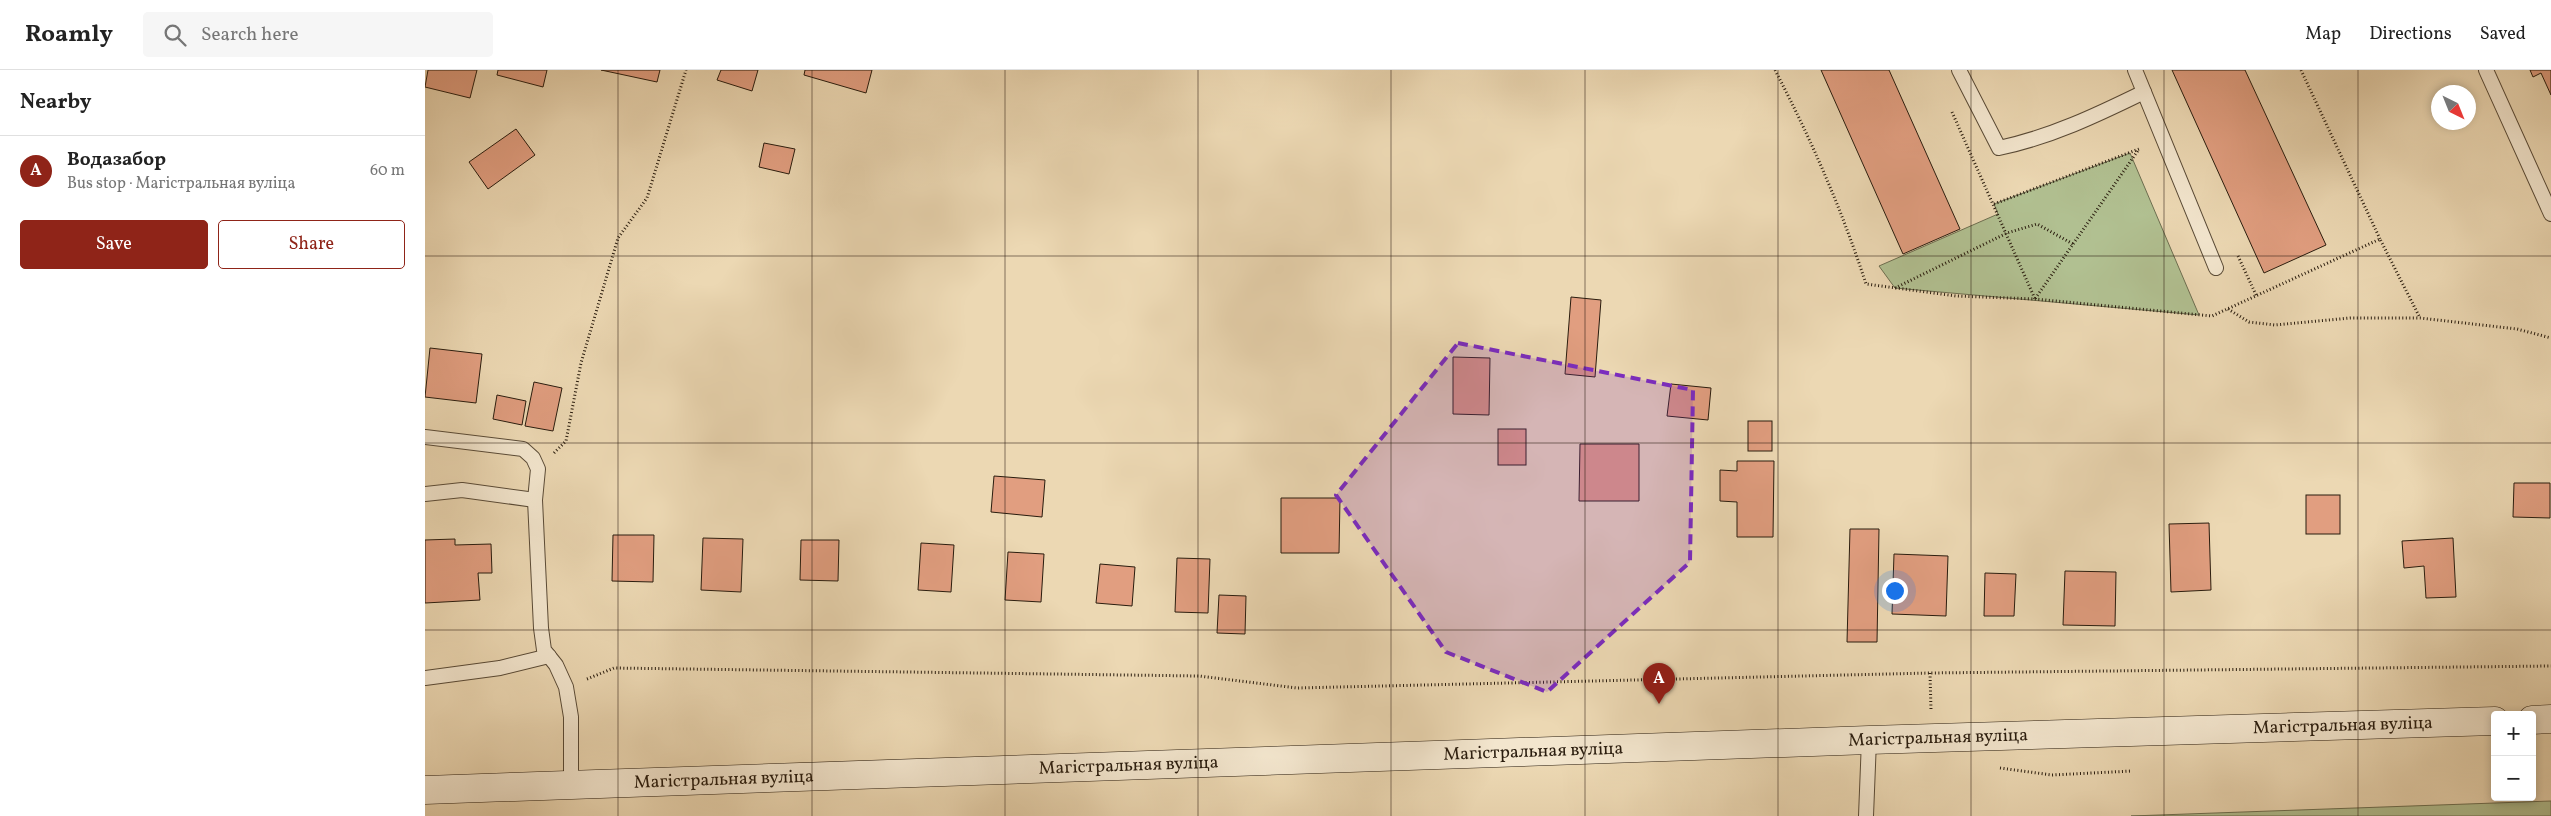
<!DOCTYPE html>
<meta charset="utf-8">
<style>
body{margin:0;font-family:Vollkorn,serif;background:#f6f6f6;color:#222}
.controls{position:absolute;right:15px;bottom:15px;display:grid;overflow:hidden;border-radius:5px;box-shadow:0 2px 8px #0003}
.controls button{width:45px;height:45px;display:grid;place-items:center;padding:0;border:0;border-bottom:1px solid #e0e0e0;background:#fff;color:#222;font:25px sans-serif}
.compass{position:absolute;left:2006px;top:15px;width:45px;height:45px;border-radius:50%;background:#fff;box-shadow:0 2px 8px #0003;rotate:137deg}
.you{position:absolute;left:1469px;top:520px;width:18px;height:18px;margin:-12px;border:4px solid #fff;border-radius:50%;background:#1a73e8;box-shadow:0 0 0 8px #1a73e833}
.badge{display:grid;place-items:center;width:32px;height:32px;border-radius:50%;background:#8f2418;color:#fff;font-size:16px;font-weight:700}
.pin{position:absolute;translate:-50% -41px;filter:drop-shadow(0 1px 2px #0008)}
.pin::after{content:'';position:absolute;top:26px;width:18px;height:15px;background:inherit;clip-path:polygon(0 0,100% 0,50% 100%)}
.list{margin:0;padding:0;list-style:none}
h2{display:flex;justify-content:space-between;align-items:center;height:65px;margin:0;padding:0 20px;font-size:21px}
h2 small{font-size:16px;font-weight:400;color:#767676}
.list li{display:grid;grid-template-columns:32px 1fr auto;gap:15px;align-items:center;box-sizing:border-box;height:70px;padding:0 20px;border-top:1px solid #e0e0e0}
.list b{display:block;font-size:19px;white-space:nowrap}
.list p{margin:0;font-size:16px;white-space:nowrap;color:#767676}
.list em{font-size:16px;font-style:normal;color:#767676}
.actions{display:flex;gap:10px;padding:15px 20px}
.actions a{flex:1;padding:11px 0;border:1px solid #8f2418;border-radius:5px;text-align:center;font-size:18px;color:#8f2418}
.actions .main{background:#8f2418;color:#fff}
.icon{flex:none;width:28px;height:28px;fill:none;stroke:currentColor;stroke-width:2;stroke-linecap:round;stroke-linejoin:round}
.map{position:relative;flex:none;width:2126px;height:746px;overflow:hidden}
header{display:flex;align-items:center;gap:30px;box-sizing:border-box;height:70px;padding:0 25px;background:#fff;border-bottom:1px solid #e0e0e0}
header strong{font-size:24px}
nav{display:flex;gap:28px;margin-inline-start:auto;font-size:18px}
.search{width:350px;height:45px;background:#f6f6f6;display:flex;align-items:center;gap:12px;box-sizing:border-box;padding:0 18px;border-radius:5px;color:#767676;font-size:19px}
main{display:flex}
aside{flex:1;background:#fff}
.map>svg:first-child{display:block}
</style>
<header>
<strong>Roamly</strong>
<div class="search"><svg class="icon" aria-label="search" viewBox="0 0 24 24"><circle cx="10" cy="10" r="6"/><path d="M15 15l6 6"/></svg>Search here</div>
<nav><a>Map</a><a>Directions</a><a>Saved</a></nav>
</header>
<main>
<aside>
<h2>Nearby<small></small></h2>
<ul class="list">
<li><span class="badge">A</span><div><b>Водазабор</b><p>Bus stop · Магістральная вуліца</p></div><em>60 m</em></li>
</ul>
<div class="actions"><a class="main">Save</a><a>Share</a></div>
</aside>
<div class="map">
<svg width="2126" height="746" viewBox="0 0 2126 746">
<rect width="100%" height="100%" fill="#ecd8b3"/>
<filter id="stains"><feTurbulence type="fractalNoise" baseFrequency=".004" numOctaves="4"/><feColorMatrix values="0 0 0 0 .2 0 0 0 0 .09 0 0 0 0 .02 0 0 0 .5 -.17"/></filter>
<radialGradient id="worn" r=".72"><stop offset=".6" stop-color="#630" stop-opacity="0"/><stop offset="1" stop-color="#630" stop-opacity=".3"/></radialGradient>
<g fill="#b1c091" stroke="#6d6e50">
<polygon points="1705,83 1774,245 1470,218 1454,196 1573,144 1569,134"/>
<polygon points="2126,731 2126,746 1706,746"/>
</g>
<g fill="#e19e80" stroke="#291c0e">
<polygon points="3,0 52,0 45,28 0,17"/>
<polygon points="73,0 122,0 118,17 72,5"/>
<polygon points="176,0 235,0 232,12"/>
<polygon points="296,0 333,0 327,21 292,10"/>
<polygon points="380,0 447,0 441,23 379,5"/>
<polygon points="1396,0 1464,0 1535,159 1478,184"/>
<polygon points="1747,0 1820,0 1901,175 1839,203"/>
<polygon points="2105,0 2126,0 2126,25 2116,3 2108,7"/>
<polygon points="91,59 110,85 63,119 44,92"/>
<polygon points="339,73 370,79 364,104 334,97"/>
<polygon points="1146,227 1176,230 1170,307 1140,304"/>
<polygon points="5,278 57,284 51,333 0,327"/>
<polygon points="1028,287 1065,288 1064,345 1028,344"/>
<polygon points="109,312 137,318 128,361 100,356"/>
<polygon points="1246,314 1286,318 1283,350 1242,346"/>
<polygon points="72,325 101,331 97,355 68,349"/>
<rect x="1323" y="351" width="24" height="30"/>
<rect x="1073" y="359" width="28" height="36"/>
<polygon points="1155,374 1214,374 1214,431 1154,431"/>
<polygon points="1312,391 1349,391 1348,467 1312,467 1312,432 1295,431 1295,400 1312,401"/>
<polygon points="569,406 620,410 617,447 566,442"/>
<polygon points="2089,413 2125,413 2125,448 2088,447"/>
<rect x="1881" y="425" width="34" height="39"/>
<polygon points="856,428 915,428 914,483 856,483"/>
<polygon points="1784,453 1786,520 1746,522 1744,454"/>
<polygon points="1425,459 1454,459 1452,572 1422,572"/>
<polygon points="188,465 229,465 228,512 187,511"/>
<polygon points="278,468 318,469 316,522 276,520"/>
<polygon points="2028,468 2031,527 2001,528 1999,496 1979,498 1977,471"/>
<polygon points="30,469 30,475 66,474 67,503 53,503 55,530 0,533 0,470"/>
<polygon points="376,470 414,470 413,511 375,510"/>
<polygon points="496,473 529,475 526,522 493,520"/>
<polygon points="583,482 619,484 616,532 580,530"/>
<polygon points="1469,484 1523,486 1521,546 1467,544"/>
<polygon points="752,488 785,489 783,543 750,542"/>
<polygon points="675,494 710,497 707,536 671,533"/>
<polygon points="1640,501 1691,502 1690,556 1638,555"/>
<polygon points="1560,503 1591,504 1589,546 1559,546"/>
<polygon points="794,525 821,526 820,564 792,563"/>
</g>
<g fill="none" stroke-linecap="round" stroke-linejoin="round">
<g stroke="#5a4b37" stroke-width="16">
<g id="service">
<path d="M 1534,0 L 1574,78 C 1626,67 1672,45 1719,22"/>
<polyline points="1710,0 1791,198"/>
<polyline points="2061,0 2126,144"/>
<polyline points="0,367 98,379 108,388 113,399 110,430 116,558 119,580 131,595 141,617 146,647 146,717"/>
<polyline points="0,424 37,420 110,430"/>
<polyline points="0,608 75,598 124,586"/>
<polyline points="1441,746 1444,670"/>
</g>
</g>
<g stroke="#291c0e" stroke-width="29">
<g id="secondary">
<polyline points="2107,650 2126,649"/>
<path id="s1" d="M 0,720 L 1444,670 L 2070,651"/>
</g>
</g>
<g stroke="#291c0e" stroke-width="3" stroke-dasharray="1 2.5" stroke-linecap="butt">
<path d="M 1350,0 C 1386,69 1417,140 1441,214 L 1531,226 L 1610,229 L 1787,246 L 1955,169 L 1995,248"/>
<polyline points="1876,0 1955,169"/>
<polyline points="1527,42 1610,229"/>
<polyline points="1569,134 1714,79 1610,229"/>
<polyline points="1813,186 1832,227"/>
<polyline points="1470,218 1582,163 1612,154 1648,174"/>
<polyline points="1803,239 1824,252 1850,255 1925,248 1995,248 2092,259 2126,268"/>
<polyline points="129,383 141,371 156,293 193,168 222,128 261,0"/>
<polyline points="1505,603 1506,640"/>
<polyline points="162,609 189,598 774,606 872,618 1505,603 2126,596"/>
<polyline points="1575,698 1627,705 1707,701"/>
</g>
<use href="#service" stroke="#f3e6ce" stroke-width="14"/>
<use href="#secondary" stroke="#f3e6ce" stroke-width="28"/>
</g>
<path fill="#7b2cbf" fill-opacity="0.2" stroke="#7b2cbf" stroke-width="4" stroke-dasharray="10 6" stroke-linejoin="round" d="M 1033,273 L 1268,320 L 1265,492 L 1122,622 L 1021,582 L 911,425 Z"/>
<path fill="none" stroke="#291c0e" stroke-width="1" stroke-opacity="0.55" d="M 193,0 L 193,746M 387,0 L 387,746M 580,0 L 580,746M 773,0 L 773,746M 966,0 L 966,746M 1160,0 L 1160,746M 1353,0 L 1353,746M 1546,0 L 1546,746M 1739,0 L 1739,746M 1933,0 L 1933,746M 0,186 L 2126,186M 0,373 L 2126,373M 0,560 L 2126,560"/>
<g text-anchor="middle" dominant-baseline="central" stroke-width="4" stroke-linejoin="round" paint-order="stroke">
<g font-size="18" fill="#291c0e" stroke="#f3e6ce">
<text stroke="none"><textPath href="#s1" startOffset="1919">Магістральная вуліца</textPath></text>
<text stroke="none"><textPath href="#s1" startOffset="1514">Магістральная вуліца</textPath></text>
<text stroke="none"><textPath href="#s1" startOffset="1109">Магістральная вуліца</textPath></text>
<text stroke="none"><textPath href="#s1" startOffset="704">Магістральная вуліца</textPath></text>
<text stroke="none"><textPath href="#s1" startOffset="299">Магістральная вуліца</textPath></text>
</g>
</g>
<rect width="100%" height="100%" filter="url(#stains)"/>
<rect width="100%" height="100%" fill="url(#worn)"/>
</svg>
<div class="controls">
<button>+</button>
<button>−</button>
</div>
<svg class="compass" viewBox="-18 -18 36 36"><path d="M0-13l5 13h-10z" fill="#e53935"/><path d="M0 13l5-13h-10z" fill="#767676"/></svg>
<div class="you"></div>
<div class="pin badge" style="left:1234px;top:634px">A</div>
</div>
</main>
